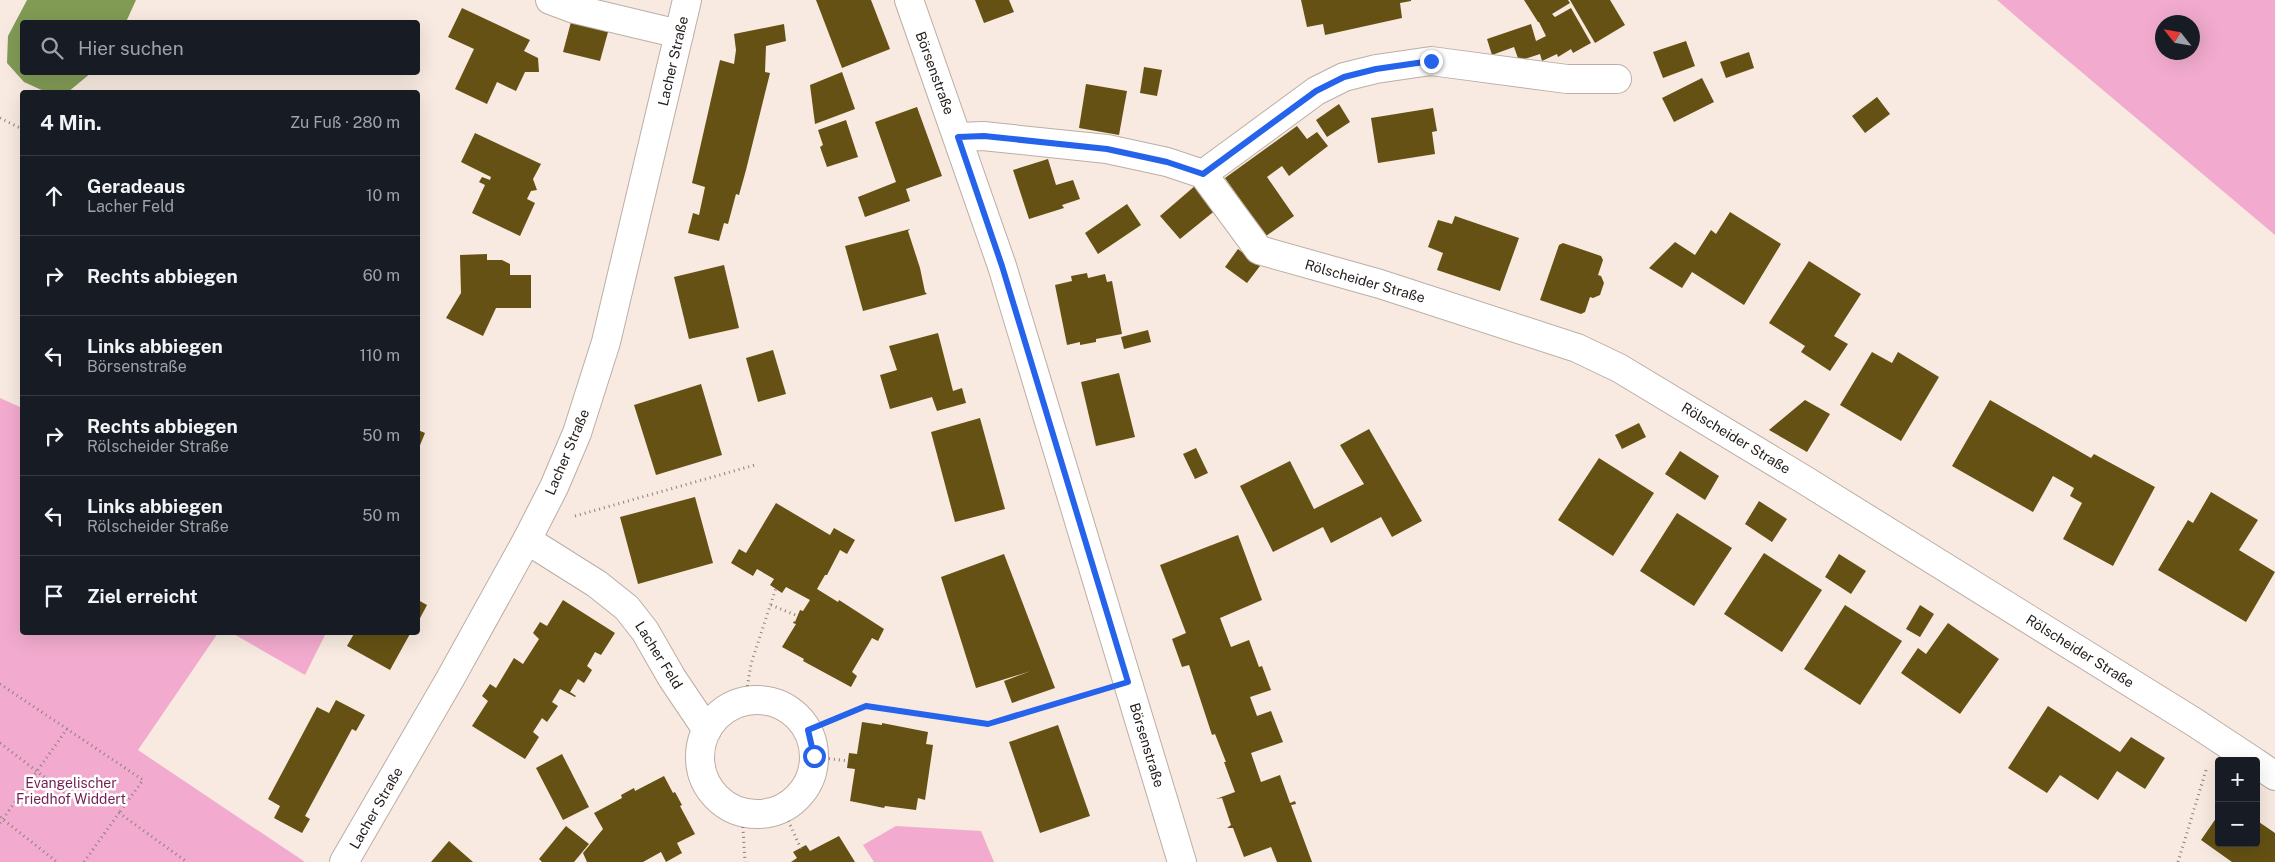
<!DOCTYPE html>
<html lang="de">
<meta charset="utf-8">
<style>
body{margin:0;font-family:"Public Sans",sans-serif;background:#242831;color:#f1f3f6}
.controls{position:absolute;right:15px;bottom:15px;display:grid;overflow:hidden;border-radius:5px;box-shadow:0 5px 20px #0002}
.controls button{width:45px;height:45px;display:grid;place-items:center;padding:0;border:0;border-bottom:1px solid #363941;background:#171b24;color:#f1f3f6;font:25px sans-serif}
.compass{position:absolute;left:2155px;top:15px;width:45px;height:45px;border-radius:50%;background:#171b24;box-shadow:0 5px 20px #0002;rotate:301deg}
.stop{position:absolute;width:15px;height:15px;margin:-11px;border:4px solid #2563eb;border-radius:50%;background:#fff}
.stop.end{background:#2563eb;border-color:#fff;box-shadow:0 1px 5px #0008}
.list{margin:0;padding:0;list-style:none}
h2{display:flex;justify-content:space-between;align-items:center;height:65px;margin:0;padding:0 20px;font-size:21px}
h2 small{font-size:16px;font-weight:400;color:#9ea1a6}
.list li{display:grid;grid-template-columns:32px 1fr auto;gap:15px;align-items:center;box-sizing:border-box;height:80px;padding:0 20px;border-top:1px solid #363941}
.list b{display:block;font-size:19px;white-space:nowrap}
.list p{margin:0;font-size:16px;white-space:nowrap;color:#9ea1a6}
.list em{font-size:16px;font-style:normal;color:#9ea1a6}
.icon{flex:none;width:28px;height:28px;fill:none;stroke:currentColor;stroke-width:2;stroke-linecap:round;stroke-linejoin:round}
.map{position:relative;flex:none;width:2275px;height:862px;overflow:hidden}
.search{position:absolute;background:#171b24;box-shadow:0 5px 20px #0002;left:20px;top:20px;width:400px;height:55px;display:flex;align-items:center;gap:12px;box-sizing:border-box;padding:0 18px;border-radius:5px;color:#9ea1a6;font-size:19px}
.panel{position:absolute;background:#171b24;box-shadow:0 5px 20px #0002;left:20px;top:90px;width:400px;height:545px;border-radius:5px}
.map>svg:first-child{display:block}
</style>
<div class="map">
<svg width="2275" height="862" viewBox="0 0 2275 862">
<rect width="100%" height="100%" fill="#f8eae0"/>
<g fill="#f2abce" fill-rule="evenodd">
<path d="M 1997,0 L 2275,0 L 2275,235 L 2034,32 ZM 2162,22 L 2192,22 L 2192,52 L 2162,52 Z"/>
<polygon points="0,398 22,408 22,632 218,633 138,750 305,862 0,862"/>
<polygon points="232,633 326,633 305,675"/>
<polygon points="896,826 981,831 994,862 874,862 863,845"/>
</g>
<polygon fill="#819b55" points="27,0 136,0 126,22 22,22 22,72 91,73 68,92 46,92 24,82 7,63 8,36"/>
<g fill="#645113">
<polygon points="816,0 871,0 890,49 842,68"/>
<polygon points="975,0 1009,0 1014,12 984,23"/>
<polygon points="1301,0 1411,0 1411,1 1400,3 1402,18 1325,35 1323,24 1307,27"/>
<polygon points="1524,0 1568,0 1570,3 1552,14 1555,17 1571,8 1591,43 1573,53 1571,49 1558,57 1557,54 1542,61 1540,54 1519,61 1514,47 1492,55 1487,39 1531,24 1536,41 1546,36 1539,22 1538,22"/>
<polygon points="1570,0 1610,0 1625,25 1595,43"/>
<polygon points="462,8 530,40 524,51 538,58 539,72 525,72 516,91 497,82 487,104 455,89 474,49 448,37"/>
<polygon points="571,22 608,32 600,61 563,52"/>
<polygon points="784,24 786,41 766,46 765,72 770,73 746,170 739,195 736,194 728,224 724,223 719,241 688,233 693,213 699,215 705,187 692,183 720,60 734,64 736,50 734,34"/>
<polygon points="1686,41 1695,66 1663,78 1653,52"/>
<polygon points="1749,52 1754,68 1726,78 1720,62"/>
<polygon points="1144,67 1162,70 1157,96 1140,93"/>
<polygon points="842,72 855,109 815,124 810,85"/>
<polygon points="1702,78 1714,102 1674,122 1662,98"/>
<polygon points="1086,84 1127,91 1119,135 1079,128"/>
<polygon points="1877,97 1890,114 1865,133 1852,116"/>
<polygon points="1339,104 1350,122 1327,137 1316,120"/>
<polygon points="917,107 942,176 906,189 910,201 865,217 858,197 896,182 875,122"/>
<polygon points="1433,108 1437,131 1432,132 1435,154 1378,163 1371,118"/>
<polygon points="846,120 858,157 827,167 820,147 823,145 818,130"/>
<polygon points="1297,126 1307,139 1317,132 1328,146 1289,176 1282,166 1267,177 1294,216 1266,236 1225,178"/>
<polygon points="475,133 541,164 533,179 537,190 531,191 527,199 535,203 520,236 472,213 485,185 479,182 482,177 490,180 491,177 461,162"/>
<polygon points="1048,159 1056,185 1073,180 1080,199 1062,205 1064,208 1029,219 1013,170"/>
<polygon points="1196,185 1217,209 1180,239 1160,216"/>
<polygon points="1127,204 1141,225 1098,254 1085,233"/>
<polygon points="1730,212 1781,244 1744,305 1692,272 1682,288 1649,268 1675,242 1695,255 1711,230 1716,234"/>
<polygon points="1455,216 1519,238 1500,291 1437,270 1443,253 1428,247 1438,220 1452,224"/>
<polygon points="910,229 908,231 920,268 925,292 927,294 863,311 845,246"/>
<polygon points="1563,243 1601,256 1603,260 1598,275 1601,276 1604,283 1600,295 1593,298 1590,297 1585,312 1581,314 1540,300 1559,245"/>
<polygon points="1238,249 1260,266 1247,283 1225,267"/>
<polygon points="487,254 487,260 502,260 510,264 510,275 531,275 531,308 496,308 483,336 446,318 461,293 460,255"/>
<polygon points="1809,261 1861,294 1834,336 1848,344 1830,371 1801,352 1805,346 1769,323"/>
<polygon points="724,265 739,328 689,339 674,277"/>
<polygon points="1087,273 1088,278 1105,274 1107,282 1112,281 1122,334 1096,339 1096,342 1080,345 1080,342 1067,345 1055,285 1072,281 1071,276"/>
<polygon points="1148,330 1151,342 1124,349 1121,337"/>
<polygon points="938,333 953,391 962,388 966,403 937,411 932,397 890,409 880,375 897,370 889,346"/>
<polygon points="773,350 786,394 758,402 746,358"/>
<polygon points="1872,352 1892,363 1898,352 1939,377 1901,441 1840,405"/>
<polygon points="1119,373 1135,437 1096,446 1081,382"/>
<polygon points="701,384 722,455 656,475 634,405"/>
<polygon points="1805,400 1830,414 1807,452 1769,430"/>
<polygon points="1990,400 2091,458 2094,454 2155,487 2113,566 2063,539 2082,503 2070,496 2074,488 2053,476 2033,512 1952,466"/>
<polygon points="980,418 1005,509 955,522 931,432"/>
<polygon points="1639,423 1646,437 1622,449 1615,435"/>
<polygon points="1369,429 1422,521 1392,537 1375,506 1381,517 1331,543 1323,527 1273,552 1240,486 1290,461 1314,509 1364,484 1340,445"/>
<polygon points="418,430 425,433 418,450"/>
<polygon points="1196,448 1208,473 1195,479 1183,454"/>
<polygon points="1680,451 1719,476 1705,500 1665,474"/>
<polygon points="1599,458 1654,493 1613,556 1558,520"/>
<polygon points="2211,492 2258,520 2239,550 2275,572 2246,622 2158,570 2188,520 2193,523"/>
<polygon points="695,497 713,563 638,584 620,517"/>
<polygon points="1759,501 1787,519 1772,542 1745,524"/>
<polygon points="776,503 830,535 834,528 855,540 847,554 840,550 827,575 825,575 817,589 838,602 839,600 884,629 878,641 872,638 852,672 857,676 851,687 803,661 804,659 782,647 796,624 793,623 794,621 795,622 800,610 803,611 810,600 786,587 782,593 770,585 774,579 757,569 753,576 731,563 739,549 746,553"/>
<polygon points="1677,513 1732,548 1694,606 1640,571"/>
<polygon points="1238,535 1262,600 1220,618 1231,647 1249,640 1259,667 1262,666 1271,690 1250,697 1257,716 1271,711 1283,742 1251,753 1261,782 1280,775 1290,803 1295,801 1296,804 1291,805 1312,862 1277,862 1271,847 1244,857 1233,828 1227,828 1231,825 1222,798 1216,799 1235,792 1224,762 1226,762 1215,734 1212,735 1189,665 1182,667 1172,639 1186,633 1160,565"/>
<polygon points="1764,553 1822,590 1782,652 1724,614"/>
<polygon points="1004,554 1055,688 1012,703 1004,681 1031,671 976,688 941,577"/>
<polygon points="1839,554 1866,571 1851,594 1825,577"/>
<polygon points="418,600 427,605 418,622"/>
<polygon points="563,600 615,633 601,655 595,652 587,666 592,670 584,683 578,679 570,692 576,696 575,697 560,689 552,702 558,706 547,722 542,718 533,732 539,737 525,759 472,726 488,701 482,696 490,684 496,688 514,658 523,664 539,639 533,633 540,622 547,626"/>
<polygon points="1845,605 1902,641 1860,705 1804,669"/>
<polygon points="1920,605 1934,614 1920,637 1906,629"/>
<polygon points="1948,623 1999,659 1960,714 1901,673 1918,648 1926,654"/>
<polygon points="355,632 411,632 390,670 347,646"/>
<polygon points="336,700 365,715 356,731 352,729 305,816 310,819 302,833 274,818 280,806 268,799 317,707 329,713"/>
<polygon points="2048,706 2120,752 2131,737 2165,758 2145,789 2117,771 2098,800 2060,775 2047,793 2008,768"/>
<polygon points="862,722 882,725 882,723 928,732 926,744 933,745 925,800 918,798 916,810 885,806 884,808 850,801 855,769 847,768 849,753 857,754"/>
<polygon points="1058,725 1090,816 1040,833 1009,742"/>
<polygon points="562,754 589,807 563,820 536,768"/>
<polygon points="664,776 673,793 675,792 682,805 680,806 695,834 677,843 682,853 666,862 661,852 643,862 587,862 583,853 603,829 594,813 622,798 621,795 634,788 635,791"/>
<polygon points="2219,814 2219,843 2256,843 2256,820 2275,833 2275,862 2232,862 2201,840"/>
<polygon points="566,826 589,844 574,862 542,862 539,859"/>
<polygon points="839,836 855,862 791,862 797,858 793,852 806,845 810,851"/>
<polygon points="449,841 473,862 431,862"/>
</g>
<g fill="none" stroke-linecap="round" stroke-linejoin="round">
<g stroke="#bcaea5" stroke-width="30">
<g id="minor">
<polyline points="550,0 574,9 679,34"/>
<polyline points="909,0 1002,266 1182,862"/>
<polyline points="958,137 983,136 1107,149 1167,162 1203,174 1259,250 1380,284 1577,348 1619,368 1803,479 2194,722 2253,761"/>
<polyline points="1203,174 1316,91 1344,77 1376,69 1431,61 1567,79 1617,79"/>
<polyline points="527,540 597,584 627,608 645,631 672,678 707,730"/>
<circle cx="757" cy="757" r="57"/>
<polyline points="2256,763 2275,776"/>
<polyline points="344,862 450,679 527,540 554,487 577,433 606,342 687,0"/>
</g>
</g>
<g stroke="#89807a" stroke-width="3" stroke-dasharray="1 4" stroke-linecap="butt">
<polyline points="0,118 22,129"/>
<polyline points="575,516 755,465"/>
<polyline points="771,605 798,616"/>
<polyline points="0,684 143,780 119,813"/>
<polyline points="745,701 751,664 776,588"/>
<polyline points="808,730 866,706 988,724 1097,691"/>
<polyline points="0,743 81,805"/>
<polyline points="814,757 849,761"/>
<polyline points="782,807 801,849"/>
<polyline points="742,812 745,862"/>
<polyline points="0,817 57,862"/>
<polyline points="0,823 67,729"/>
<polyline points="84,862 119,813 187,862"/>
<polyline points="2178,862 2207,767"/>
</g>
<use href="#minor" stroke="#fff" stroke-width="28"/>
</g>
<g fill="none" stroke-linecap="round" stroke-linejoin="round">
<polyline stroke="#2563eb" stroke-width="6" points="814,756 808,730 866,706 988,724 1128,682 1002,266 958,137 984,136 1107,149 1167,162 1203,174 1316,91 1344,77 1376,69 1431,61"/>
</g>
<g text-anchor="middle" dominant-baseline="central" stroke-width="5" stroke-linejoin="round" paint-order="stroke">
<g font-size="14" fill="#25201d" stroke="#fff">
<text transform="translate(673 61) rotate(-77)">Lacher Straße</text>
<text transform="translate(935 73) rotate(70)">Börsenstraße</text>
<text transform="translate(1365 281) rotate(16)">Rölscheider Straße</text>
<text transform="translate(1736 438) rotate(31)">Rölscheider Straße</text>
<text transform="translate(567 452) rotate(-67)">Lacher Straße</text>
<text transform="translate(2080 651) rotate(32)">Rölscheider Straße</text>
<text transform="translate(659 655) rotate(58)">Lacher Feld</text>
<text transform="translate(1147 745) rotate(73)">Börsenstraße</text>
<text transform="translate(376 808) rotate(-60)">Lacher Straße</text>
</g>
<g font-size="14" fill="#741d50" stroke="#fff">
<text x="71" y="783">Evangelischer<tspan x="71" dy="16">Friedhof Widdert</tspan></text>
</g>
</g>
</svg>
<div class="controls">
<button>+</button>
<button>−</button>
</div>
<svg class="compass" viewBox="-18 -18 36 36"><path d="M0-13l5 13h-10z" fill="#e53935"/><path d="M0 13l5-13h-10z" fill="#9ea1a6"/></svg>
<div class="stop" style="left:814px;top:756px"></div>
<div class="stop end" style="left:1431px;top:61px"></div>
<div class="search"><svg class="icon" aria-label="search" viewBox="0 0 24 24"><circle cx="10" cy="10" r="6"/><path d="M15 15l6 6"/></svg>Hier suchen</div>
<section class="panel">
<h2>4 Min.<small>Zu Fuß · 280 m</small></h2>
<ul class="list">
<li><svg class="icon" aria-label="ahead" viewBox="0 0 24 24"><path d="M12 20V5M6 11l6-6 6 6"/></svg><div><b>Geradeaus</b><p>Lacher Feld</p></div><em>10 m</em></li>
<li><svg class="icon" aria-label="right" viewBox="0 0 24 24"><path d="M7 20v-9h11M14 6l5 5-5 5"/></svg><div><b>Rechts abbiegen</b></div><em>60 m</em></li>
<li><svg class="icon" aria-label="left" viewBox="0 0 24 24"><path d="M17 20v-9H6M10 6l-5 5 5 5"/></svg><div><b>Links abbiegen</b><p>Börsenstraße</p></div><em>110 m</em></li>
<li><svg class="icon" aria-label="right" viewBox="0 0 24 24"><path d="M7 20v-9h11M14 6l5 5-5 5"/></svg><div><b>Rechts abbiegen</b><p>Rölscheider Straße</p></div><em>50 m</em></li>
<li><svg class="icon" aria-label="left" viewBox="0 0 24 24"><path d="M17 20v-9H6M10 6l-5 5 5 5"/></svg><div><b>Links abbiegen</b><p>Rölscheider Straße</p></div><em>50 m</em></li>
<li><svg class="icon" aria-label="arrive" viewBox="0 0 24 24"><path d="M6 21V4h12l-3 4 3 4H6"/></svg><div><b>Ziel erreicht</b></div></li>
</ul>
</section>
</div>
